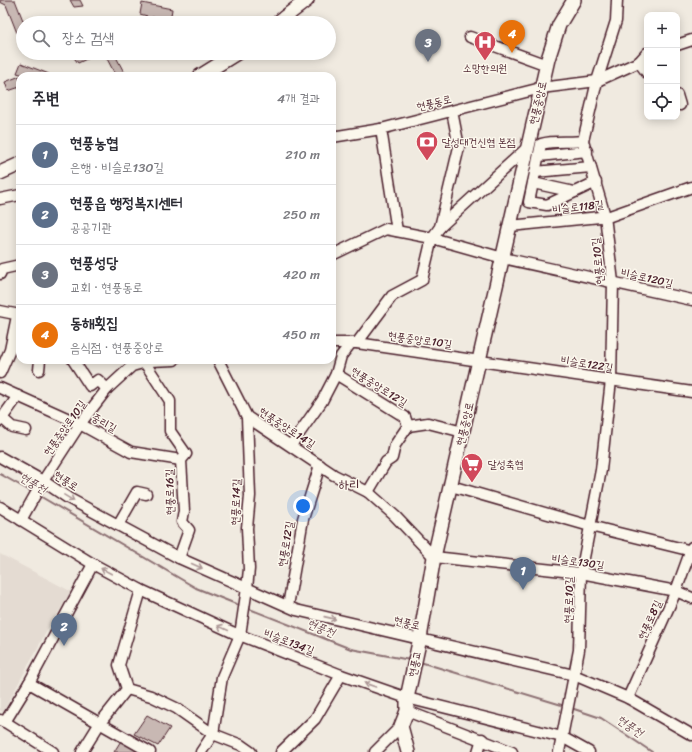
<!DOCTYPE html>
<html lang="ko">
<meta charset="utf-8">
<style>
body{margin:0;font-family:Sriracha,"Poor Story",sans-serif;background:#f7f7f7;color:#2b2b33}
.controls{position:absolute;right:12px;top:12px;display:grid;overflow:hidden;border-radius:8px;box-shadow:0 2px 10px #0003}
.controls button{width:36px;height:36px;display:grid;place-items:center;padding:0;border:0;border-bottom:1px solid #e1e1e2;background:#fff;color:#2b2b33;font:20px sans-serif}
.you{position:absolute;left:303px;top:506px;width:14px;height:14px;margin:-10px;border:3px solid #fff;border-radius:50%;background:#1a73e8;box-shadow:0 0 0 6px #1a73e833}
.badge{display:grid;place-items:center;width:26px;height:26px;border-radius:50%;background:#d1495b;color:#fff;font-size:13px;font-weight:700}
.pin{position:absolute;translate:-50% -33px;filter:drop-shadow(0 1px 2px #0008)}
.pin::after{content:'';position:absolute;top:21px;width:14px;height:12px;background:inherit;clip-path:polygon(0 0,100% 0,50% 100%)}
.list{margin:0;padding:0;list-style:none}
h2{display:flex;justify-content:space-between;align-items:center;height:52px;margin:0;padding:0 16px;font-size:17px}
h2 small{font-size:13px;font-weight:400;color:#7c7c81}
.list li{display:grid;grid-template-columns:26px 1fr auto;gap:12px;align-items:center;box-sizing:border-box;height:60px;padding:0 16px;border-top:1px solid #e1e1e2}
.list b{display:block;font-size:15px;white-space:nowrap}
.list p{margin:0;font-size:13px;white-space:nowrap;color:#7c7c81}
.list em{font-size:13px;font-style:normal;color:#7c7c81}
.icon{flex:none;width:22px;height:22px;fill:none;stroke:currentColor;stroke-width:2;stroke-linecap:round;stroke-linejoin:round}
.map{position:relative;flex:none;width:692px;height:752px;overflow:hidden}
.search{position:absolute;background:#fff;box-shadow:0 2px 10px #0003;left:16px;top:16px;width:320px;height:44px;display:flex;align-items:center;gap:10px;box-sizing:border-box;padding:0 14px;border-radius:22px;color:#7c7c81;font-size:15px}
.panel{position:absolute;background:#fff;box-shadow:0 2px 10px #0003;left:16px;top:72px;width:320px;height:292px;border-radius:12px}
.map>svg:first-child{display:block}
</style>
<div class="map">
<svg width="692" height="752" viewBox="0 0 692 752">
<rect width="100%" height="100%" fill="#f0eae0"/>
<filter id="ink" filterUnits="userSpaceOnUse"><feTurbulence type="fractalNoise" baseFrequency=".025" numOctaves="2"/><feDisplacementMap in="SourceGraphic" scale="8" xChannelSelector="R" yChannelSelector="G"/><feConvolveMatrix kernelMatrix="1 2 1 2 8 2 1 2 1" color-interpolation-filters="sRGB"/></filter>
<g filter="url(#ink)">
<polygon fill="#e4dbd2" points="0,554 72,592 51,623 3,712 0,710"/>
<g fill="none" stroke-linecap="round" stroke-linejoin="round">
<g stroke="#8c6f72" stroke-width="2">
<polyline points="0,474 32,492"/>
<polyline points="38,495 196,588 241,606"/>
<polyline points="247,608 351,649 410,660"/>
<polyline points="420,662 565,706"/>
<polyline points="571,708 601,718 652,752"/>
</g>
</g>
<g fill="#c8b8b3" stroke="#4a1f2b">
<polygon points="0,0 15,0 24,23 23,23 23,32 17,33 6,5 0,2"/>
<polygon points="70,0 80,0 83,6 74,7"/>
<polygon points="142,3 172,9 171,16 175,23 165,23 162,19 152,17 156,22 154,23 137,23 147,16 140,14"/>
<polygon points="76,53 94,53 95,55 78,63 72,55"/>
<polygon points="104,53 114,53 126,76 116,76"/>
<polygon points="21,63 49,74 49,76 21,76 24,75 17,73"/>
<polygon points="20,76 20,87 8,91 5,82"/>
<polygon points="147,715 170,728 158,746 134,734"/>
<polygon points="122,739 144,752 114,752"/>
</g>
<g fill="none" stroke-linecap="round" stroke-linejoin="round">
<g stroke="#4a1f2b" stroke-width="13">
<g id="minor">
<polyline points="470,37 547,65"/>
<polyline points="677,45 692,40"/>
<polyline points="639,62 647,73"/>
<polyline points="677,95 680,105"/>
<polyline points="381,129 397,231"/>
<polyline points="332,137 381,129 541,88 597,81 639,62 647,53"/>
<path d="M 583,141 C 569,143 555,140 541,144 L 529,202 L 547,205 L 596,182"/>
<polyline points="539,156 587,151"/>
<polyline points="535,172 591,167"/>
<polyline points="533,183 574,192"/>
<polyline points="0,199 20,195"/>
<polyline points="510,226 610,216 692,187"/>
<polyline points="440,227 528,147"/>
<polyline points="332,255 386,229 432,238 503,258 692,300"/>
<polyline points="0,274 2,269 20,265"/>
<polyline points="0,311 20,315"/>
<polyline points="332,343 357,343 692,392"/>
<polyline points="357,343 392,296 422,280 432,238 440,227 459,147 452,111"/>
<polyline points="73,360 90,386 98,380 107,389"/>
<polyline points="218,360 247,417 334,475 368,492 395,516 434,557 581,573 676,591 692,598"/>
<polyline points="145,363 170,401 170,431 186,454 181,460 184,511 182,522 189,530 179,558"/>
<polyline points="39,370 40,360"/>
<polyline points="0,373 10,350 17,316"/>
<polyline points="336,374 341,356 351,343"/>
<polyline points="0,388 80,424 131,452 181,460"/>
<polyline points="2,418 12,427 26,430"/>
<polyline points="0,421 18,396"/>
<polyline points="291,445 322,401 336,374 405,417 408,426 428,423 463,432"/>
<polyline points="0,457 43,481 68,498 179,558 296,610 574,675 628,698 692,735"/>
<polyline points="451,486 590,526 692,551"/>
<polyline points="368,492 386,462 392,458 395,445 408,426"/>
<polyline points="0,507 93,564 141,590 232,632 341,675 407,698 562,737 589,752"/>
<polyline points="21,520 43,481 80,424 107,389 132,366 150,361 174,360"/>
<polyline points="118,525 137,492 146,494"/>
<polyline points="288,606 303,519 320,465"/>
<polyline points="29,683 150,752"/>
<polyline points="127,689 151,696 176,708 213,734 241,745 251,752"/>
<polyline points="628,698 676,591 692,547"/>
<polyline points="407,711 512,752"/>
<polyline points="0,720 5,722 29,683 93,564"/>
<polyline points="5,722 53,752"/>
<polyline points="82,752 100,723 127,689 119,665 141,590"/>
<polyline points="201,752 213,734 222,677 240,635 247,588 249,569 247,528 250,496 247,417"/>
<polyline points="281,752 315,719 341,675"/>
<polyline points="375,752 401,726"/>
<polyline points="478,752 482,739"/>
<polyline points="559,752 579,650 581,573 601,470 611,380 613,282 605,216 583,141 597,81 616,21 617,0"/>
</g>
</g>
<g stroke="#4a1f2b" stroke-width="16">
<g id="major">
<polyline points="277,23 307,0"/>
<polyline points="200,76 237,53"/>
<polyline points="0,173 20,164"/>
<polyline points="408,752 401,726 407,711 407,698 420,638 434,557 548,59 559,25 574,0"/>
</g>
</g>
<use href="#minor" stroke="#fbf7ec" stroke-width="10"/>
<use href="#major" stroke="#fbf7ec" stroke-width="13"/>
</g>
<defs><path id="oneway-shaft" d="M-6 0H5M1.5-3L5.5 0L1.5 3" fill="none" stroke-width="1.6" stroke-linecap="round" stroke-linejoin="round"/></defs>
<g stroke="#ab9695">
<use href="#oneway-shaft" transform="translate(69 498) rotate(31)"/>
<use href="#oneway-shaft" transform="translate(197 566) rotate(24)"/>
<use href="#oneway-shaft" transform="translate(106 571) rotate(-152)"/>
<use href="#oneway-shaft" transform="translate(330 618) rotate(13)"/>
<use href="#oneway-shaft" transform="translate(223 628) rotate(-155)"/>
<use href="#oneway-shaft" transform="translate(370 685) rotate(-161)"/>
</g>
</g>
<defs>
<g id="hospital-pin" transform="scale(1.15)"><path d="M0 17L-7.5 6A9.5 9.5 0 1 1 7.5 6Z" fill="#d1495b" stroke="#fbf7ec"/><path d="M-5-5h3v3.5h4V-5h3V5h-3V1.5h-4V5h-3Z" fill="#fff"/></g>
<g id="bank-pin" transform="scale(1.15)"><path d="M0 17L-7.5 6A9.5 9.5 0 1 1 7.5 6Z" fill="#d1495b" stroke="#fbf7ec"/><path d="M-6-4H6V4H-6ZM0-2.3a2.3 2.3 0 1 0 0 4.6a2.3 2.3 0 1 0 0-4.6Z" fill="#fff"/></g>
<g id="supermarket-pin" transform="scale(1.15)"><path d="M0 17L-7.5 6A9.5 9.5 0 1 1 7.5 6Z" fill="#d1495b" stroke="#fbf7ec"/><path d="M-6-5.5h2.5l.6 2H6L4.5 2H-2.5L-4.4-4H-6ZM-1.5 3.2a1.3 1.3 0 1 0 .1 0ZM3 3.2a1.3 1.3 0 1 0 .1 0Z" fill="#fff"/></g>
</defs>
<g fill-rule="evenodd">
<use href="#hospital-pin" x="485" y="42"/>
<use href="#bank-pin" x="427" y="142"/>
<use href="#supermarket-pin" x="472" y="464"/>
</g>
<g text-anchor="middle" dominant-baseline="central" stroke-width="3" stroke-linejoin="round" paint-order="stroke">
<g font-size="11" fill="#4a1f2b" stroke="#fbf7ec" text-anchor="start">
<text x="485" y="68" text-anchor="middle">소망한의원</text>
<text x="442" y="142">달성대건신협 본점</text>
<text x="488" y="464">달성축협</text>
</g>
<g font-size="11" fill="#4a1f2b" stroke="#fbf7ec">
<text transform="translate(434 103) rotate(-14)">현풍동로</text>
<text transform="translate(538 103) rotate(-77)">현풍중앙로</text>
<text transform="translate(578 207) rotate(-6)">비슬로118길</text>
<text transform="translate(598 261) rotate(-96)">현풍로10길</text>
<text transform="translate(647 278) rotate(13)">비슬로120길</text>
<text transform="translate(420 340) rotate(8)">현풍중앙로10길</text>
<text transform="translate(587 364) rotate(9)">비슬로122길</text>
<text transform="translate(379 387) rotate(32)">현풍중앙로12길</text>
<text transform="translate(104 423) rotate(29)">중리길</text>
<text transform="translate(465 424) rotate(-77)">현풍중앙로</text>
<text transform="translate(65 428) rotate(-55)">현풍중앙로10길</text>
<text transform="translate(287 428) rotate(33)">현풍중앙로14길</text>
<text transform="translate(66 481) rotate(33)">현풍로</text>
<text transform="translate(170 492) rotate(-91)">현풍로16길</text>
<text transform="translate(236 502) rotate(-88)">현풍로14길</text>
<text transform="translate(286 544) rotate(-80)">현풍로12길</text>
<text transform="translate(578 562) rotate(8)">비슬로130길</text>
<text transform="translate(569 600) rotate(-89)">현풍로10길</text>
<text transform="translate(650 620) rotate(-66)">현풍로8길</text>
<text transform="translate(407 623) rotate(13)">현풍로</text>
<text transform="translate(289 642) rotate(21)">비슬로134길</text>
<text transform="translate(415 664) rotate(-78)">현풍교</text>
</g>
<g font-size="12" font-style="italic" fill="#704e55" stroke="#fbf7ec">
<text transform="translate(33 483) rotate(30)">현풍천</text>
<text transform="translate(321 628) rotate(21)">현풍천</text>
<text transform="translate(630 726) rotate(34)">현풍천</text>
</g>
<g font-size="13" fill="#4a1f2b" stroke="#fbf7ec">
<text x="349" y="484">하리</text>
</g>
</g>
</svg>
<div class="controls">
<button>+</button>
<button>−</button>
<button><svg class="icon" aria-label="locate" viewBox="0 0 24 24"><circle cx="12" cy="12" r="6"/><path d="M12 2v4M12 18v4M2 12h4M18 12h4"/></svg></button>
</div>
<div class="you"></div>
<div class="pin badge" style="left:523px;top:590px;background:#5c6f8a">1</div>
<div class="pin badge" style="left:64px;top:646px;background:#5c6f8a">2</div>
<div class="pin badge" style="left:428px;top:62px;background:#6b7280">3</div>
<div class="pin badge" style="left:512px;top:53px;background:#e8710a">4</div>
<div class="search"><svg class="icon" aria-label="search" viewBox="0 0 24 24"><circle cx="10" cy="10" r="6"/><path d="M15 15l6 6"/></svg>장소 검색</div>
<section class="panel">
<h2>주변<small>4개 결과</small></h2>
<ul class="list">
<li><span class="badge" style="background:#5c6f8a">1</span><div><b>현풍농협</b><p>은행 · 비슬로130길</p></div><em>210 m</em></li>
<li><span class="badge" style="background:#5c6f8a">2</span><div><b>현풍읍 행정복지센터</b><p>공공기관</p></div><em>250 m</em></li>
<li><span class="badge" style="background:#6b7280">3</span><div><b>현풍성당</b><p>교회 · 현풍동로</p></div><em>420 m</em></li>
<li><span class="badge" style="background:#e8710a">4</span><div><b>동해횟집</b><p>음식점 · 현풍중앙로</p></div><em>450 m</em></li>
</ul>
</section>
</div>
